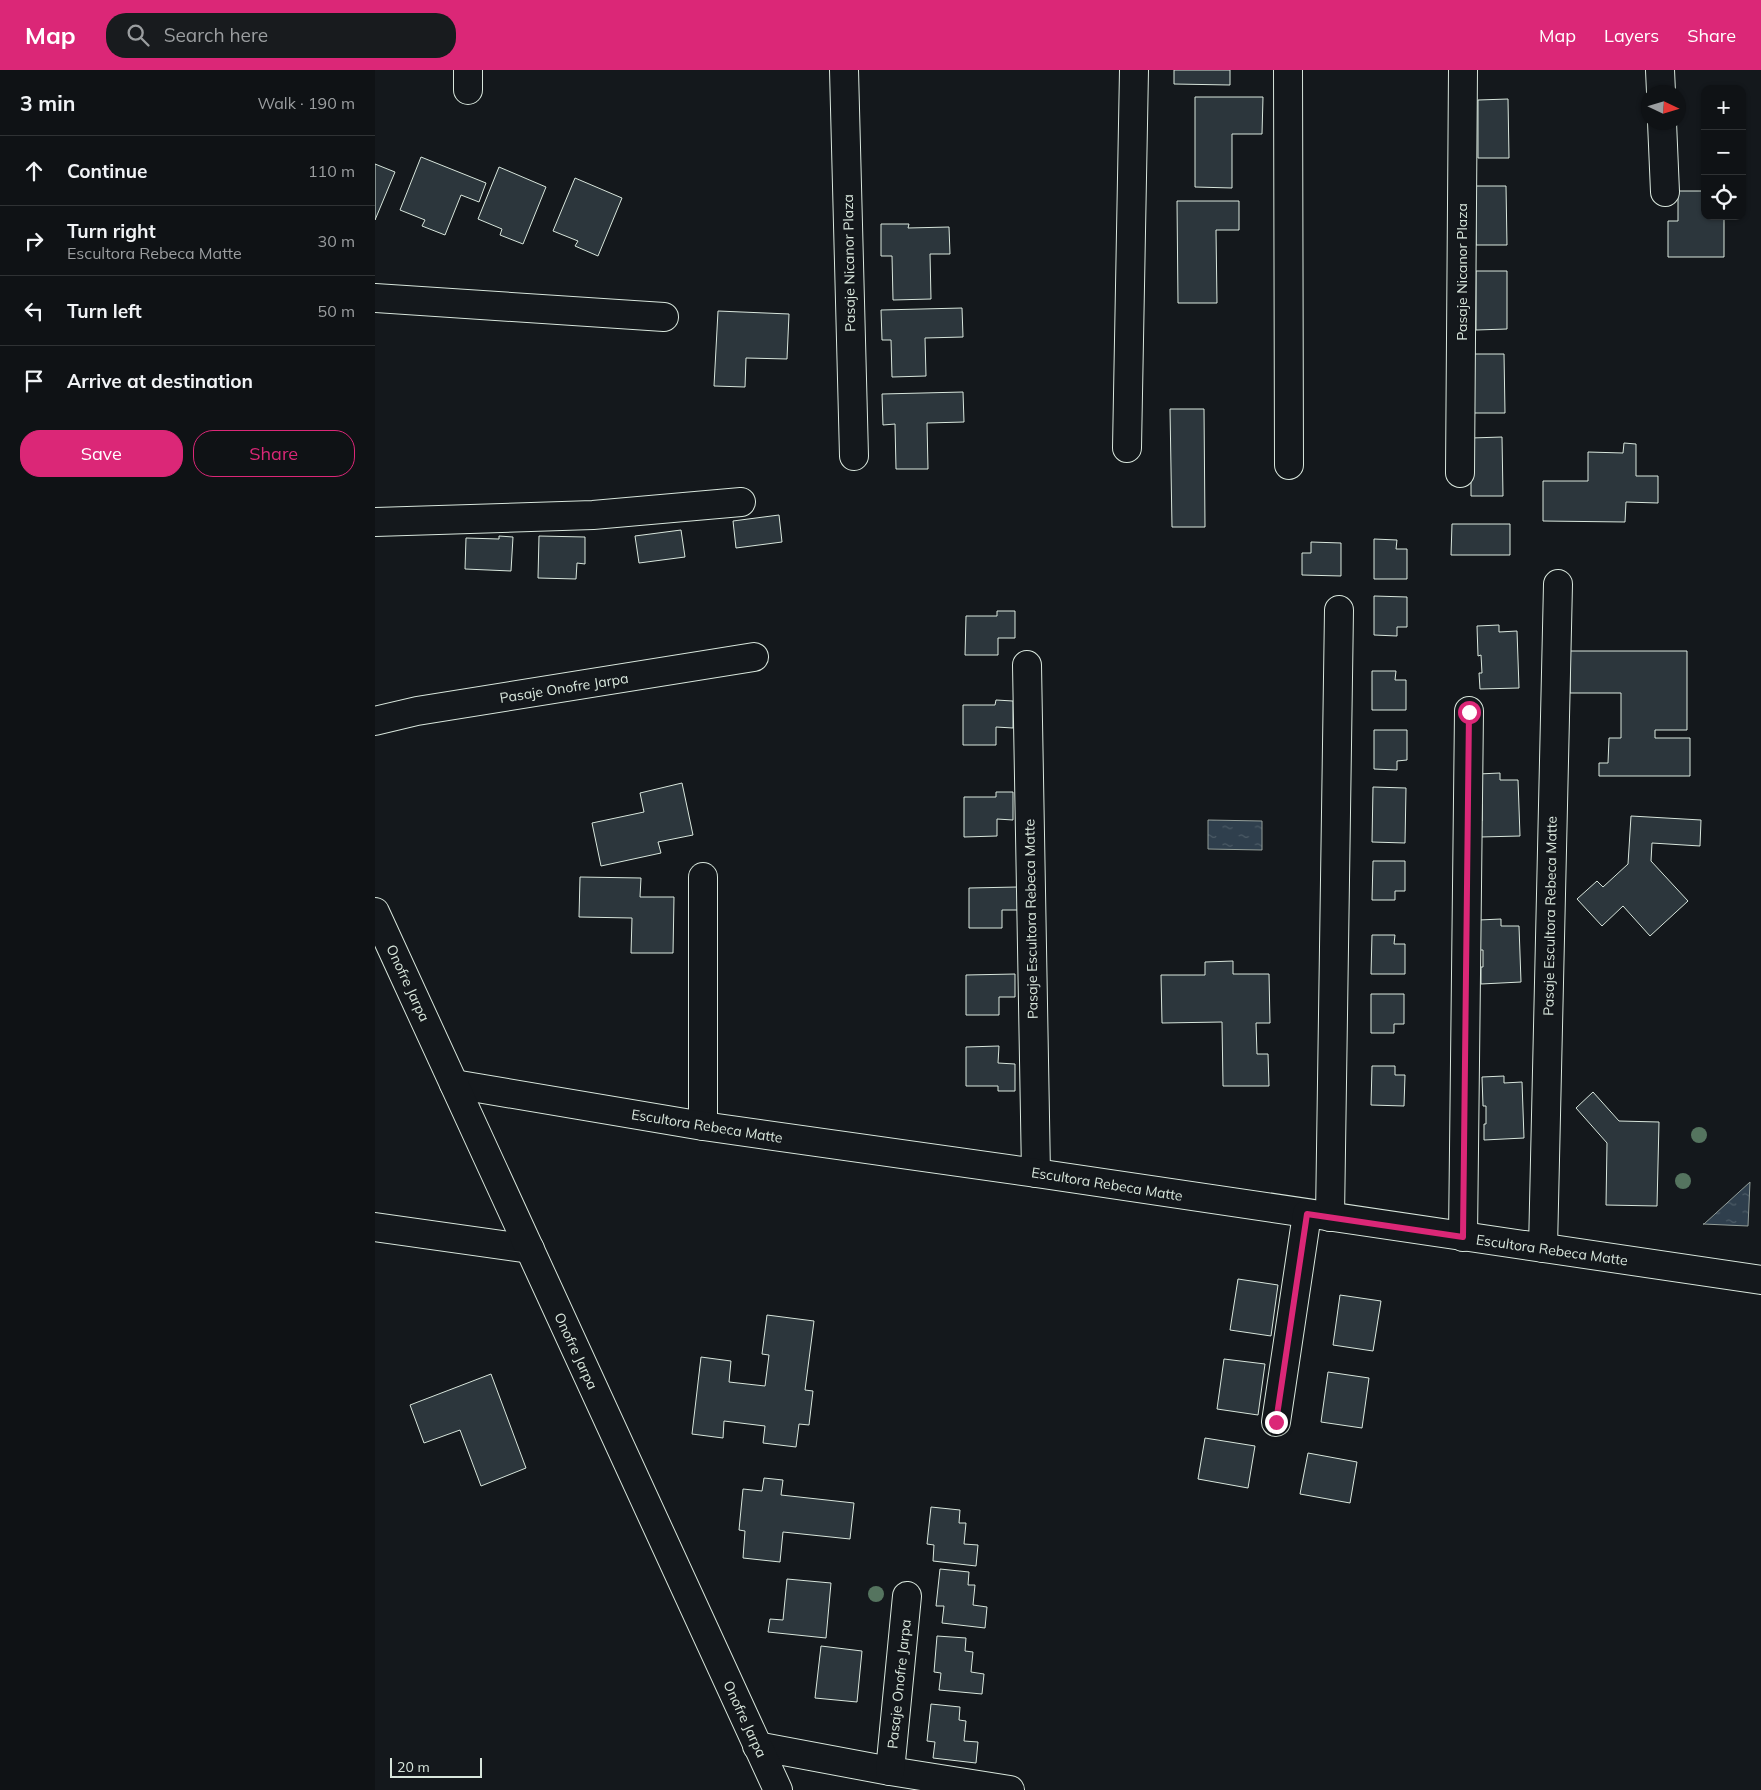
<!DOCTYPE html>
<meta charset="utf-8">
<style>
body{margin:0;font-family:Mulish,sans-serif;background:#181b1e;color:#f1f3f6}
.controls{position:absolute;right:15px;top:15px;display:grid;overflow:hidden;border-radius:10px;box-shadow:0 1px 4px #0004}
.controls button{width:45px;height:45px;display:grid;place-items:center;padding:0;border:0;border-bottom:1px solid #2f3234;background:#0f1215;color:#f1f3f6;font:25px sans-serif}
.compass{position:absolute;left:1266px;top:15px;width:45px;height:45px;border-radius:50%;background:#0f1215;box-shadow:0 1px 4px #0004;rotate:94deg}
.scale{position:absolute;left:15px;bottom:12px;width:92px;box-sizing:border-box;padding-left:5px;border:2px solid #d8e6dc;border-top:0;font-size:14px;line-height:18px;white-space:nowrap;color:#d8e6dc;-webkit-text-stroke:4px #14181c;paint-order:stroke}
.stop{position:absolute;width:15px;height:15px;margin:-11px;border:4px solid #db2777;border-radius:50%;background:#fff}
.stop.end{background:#db2777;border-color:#fff;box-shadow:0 1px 5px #0008}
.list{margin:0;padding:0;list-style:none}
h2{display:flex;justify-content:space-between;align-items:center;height:65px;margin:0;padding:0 20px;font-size:21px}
h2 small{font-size:16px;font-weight:400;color:#9b9ea0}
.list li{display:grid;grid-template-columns:32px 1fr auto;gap:15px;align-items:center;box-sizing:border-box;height:70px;padding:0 20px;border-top:1px solid #2f3234}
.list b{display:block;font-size:19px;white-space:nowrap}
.list p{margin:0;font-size:16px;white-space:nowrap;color:#9b9ea0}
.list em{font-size:16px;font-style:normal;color:#9b9ea0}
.actions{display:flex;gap:10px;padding:15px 20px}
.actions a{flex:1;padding:11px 0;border:1px solid #db2777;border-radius:20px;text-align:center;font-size:18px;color:#db2777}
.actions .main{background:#db2777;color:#fff}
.icon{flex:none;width:28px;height:28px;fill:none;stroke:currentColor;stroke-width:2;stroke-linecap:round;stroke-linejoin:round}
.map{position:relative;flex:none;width:1386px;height:1720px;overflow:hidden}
header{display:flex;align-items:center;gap:30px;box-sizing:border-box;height:70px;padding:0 25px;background:#db2777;color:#fff}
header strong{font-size:24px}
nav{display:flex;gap:28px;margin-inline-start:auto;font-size:18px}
.search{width:350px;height:45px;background:#181b1e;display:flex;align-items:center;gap:12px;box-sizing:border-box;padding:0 18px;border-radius:20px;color:#9b9ea0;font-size:19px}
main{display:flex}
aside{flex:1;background:#0f1215}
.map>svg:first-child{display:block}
</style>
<header>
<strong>Map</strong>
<div class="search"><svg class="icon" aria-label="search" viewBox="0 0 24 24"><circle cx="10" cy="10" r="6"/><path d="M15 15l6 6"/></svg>Search here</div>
<nav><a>Map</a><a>Layers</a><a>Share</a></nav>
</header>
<main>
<aside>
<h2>3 min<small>Walk · 190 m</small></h2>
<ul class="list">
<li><svg class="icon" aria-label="ahead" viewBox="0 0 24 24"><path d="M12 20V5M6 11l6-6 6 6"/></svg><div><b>Continue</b></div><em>110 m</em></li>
<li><svg class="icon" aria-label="right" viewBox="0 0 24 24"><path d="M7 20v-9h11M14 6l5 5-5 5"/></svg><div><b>Turn right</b><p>Escultora Rebeca Matte</p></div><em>30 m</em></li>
<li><svg class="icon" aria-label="left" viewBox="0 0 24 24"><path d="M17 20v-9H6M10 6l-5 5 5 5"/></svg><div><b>Turn left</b></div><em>50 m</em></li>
<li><svg class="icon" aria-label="arrive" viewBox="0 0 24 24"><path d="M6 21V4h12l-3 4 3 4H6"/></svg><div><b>Arrive at destination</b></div></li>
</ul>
<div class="actions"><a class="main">Save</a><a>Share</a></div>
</aside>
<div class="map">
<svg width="1386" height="1720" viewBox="0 0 1386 1720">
<defs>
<pattern id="water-ripples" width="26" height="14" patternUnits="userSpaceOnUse" patternTransform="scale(1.25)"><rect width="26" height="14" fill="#2f3f4d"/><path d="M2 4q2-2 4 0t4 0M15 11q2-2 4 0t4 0" fill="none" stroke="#4c5b66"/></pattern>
</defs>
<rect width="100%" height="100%" fill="#14181c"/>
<g fill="url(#water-ripples)" stroke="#939e99">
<polygon points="833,750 887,751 887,780 833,779"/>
<polygon points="1375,1112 1373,1156 1328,1154 1329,1154"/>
</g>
<g fill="#2c363c" stroke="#d8e6dc">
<polygon points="799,0 855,0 855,15 799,14"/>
<polygon points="820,27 888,27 887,64 857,64 857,118 820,117"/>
<polygon points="1133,29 1134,88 1103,88 1103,30"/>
<polygon points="46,87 111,113 104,132 86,125 70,165 47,156 50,150 25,140"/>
<polygon points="0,94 20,102 0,150"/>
<polygon points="124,97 171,117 148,174 125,165 127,159 103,149"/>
<polygon points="200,108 247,128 223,186 200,176 203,171 178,161"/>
<polygon points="1100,116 1131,116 1132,175 1101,175"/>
<polygon points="1303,121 1330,121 1330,146 1349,146 1349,187 1293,187 1293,151 1303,151"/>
<polygon points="802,131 864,131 864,160 841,160 842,233 803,233"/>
<polygon points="506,154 534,154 533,158 574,157 575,184 555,184 556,229 518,230 517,186 506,186"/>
<polygon points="1101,201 1132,201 1132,259 1101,260"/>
<polygon points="587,238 588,267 550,268 551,306 517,307 516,270 507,270 506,240"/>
<polygon points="343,241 414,244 412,289 371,288 370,317 339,316"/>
<polygon points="1098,284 1129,284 1130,343 1099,343"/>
<polygon points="588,322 589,352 552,353 553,399 521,399 520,354 508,355 507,324"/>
<polygon points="795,339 829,339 830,457 797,457"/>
<polygon points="1127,367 1128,426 1096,426 1096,368"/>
<polygon points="1249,373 1261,374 1261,406 1283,406 1283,433 1251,432 1250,452 1168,451 1168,411 1213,411 1213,382 1248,383"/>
<polygon points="404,445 407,472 361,478 358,451"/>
<polygon points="1077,454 1135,454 1135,485 1076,485"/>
<polygon points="306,460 310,487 264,493 260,466"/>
<polygon points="124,466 138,467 136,501 90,499 91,468 124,469"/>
<polygon points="164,466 210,467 210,494 202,493 201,509 163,508"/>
<polygon points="999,469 1022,470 1021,479 1032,479 1032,509 999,509"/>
<polygon points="936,472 966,473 966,506 927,505 927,483 936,483"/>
<polygon points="999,526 1032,527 1032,557 1022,557 1022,566 999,565"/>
<polygon points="622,541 640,541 640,568 623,568 623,585 590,585 591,546 622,546"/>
<polygon points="1124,555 1124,562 1142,561 1144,618 1105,619 1104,603 1107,603 1106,585 1103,586 1102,556"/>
<polygon points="1195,581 1312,581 1312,660 1280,660 1280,668 1315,668 1315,706 1224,706 1224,693 1233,693 1234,668 1246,668 1246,623 1195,623"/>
<polygon points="997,601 1021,601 1020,610 1031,610 1031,640 997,640"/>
<polygon points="621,630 638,631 638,658 621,657 621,675 588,675 588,635 620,635"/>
<polygon points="999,660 1032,660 1032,690 1022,691 1022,700 999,699"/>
<polygon points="1125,703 1125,710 1143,710 1145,766 1105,767 1105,751 1107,751 1107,734 1104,734 1103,704"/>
<polygon points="307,713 318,765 283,772 286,783 226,796 217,753 269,742 265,723"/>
<polygon points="998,717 1031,718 1030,773 997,772"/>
<polygon points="621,722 638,722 638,750 622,749 622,766 589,767 589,727 621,727"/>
<polygon points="1256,746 1326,750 1325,776 1277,773 1276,791 1313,831 1275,866 1248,836 1227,856 1202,829 1222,811 1228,817 1253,794"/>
<polygon points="998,791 1030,791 1030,821 1020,821 1020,830 997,830"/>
<polygon points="205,807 266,808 265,827 299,827 298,883 256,883 257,848 204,847"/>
<polygon points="643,817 643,840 627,840 627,858 594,858 594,818"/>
<polygon points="1126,849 1126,856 1144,856 1146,912 1106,914 1106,897 1108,897 1108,880 1105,880 1104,850"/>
<polygon points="997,865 1020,865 1019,874 1030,874 1030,904 996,904"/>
<polygon points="858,891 858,904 894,904 895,953 881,953 882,984 893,984 894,1016 848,1016 847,952 787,953 786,905 830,905 830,892"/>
<polygon points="640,904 640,927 624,927 624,945 591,945 591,905"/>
<polygon points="996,924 1029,924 1029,954 1019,954 1019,963 996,963"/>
<polygon points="624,976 623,993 640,994 640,1021 623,1021 623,1016 591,1016 591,977"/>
<polygon points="997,996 1020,996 1020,1005 1030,1005 1029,1036 996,1035"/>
<polygon points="1129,1006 1129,1013 1147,1012 1149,1068 1109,1070 1109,1054 1111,1054 1111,1036 1108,1036 1107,1007"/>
<polygon points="1218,1022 1244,1051 1284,1052 1282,1136 1231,1135 1232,1073 1201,1038"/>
<polygon points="863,1209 903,1215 896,1266 855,1260"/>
<polygon points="965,1225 1006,1231 998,1281 958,1275"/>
<polygon points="392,1245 439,1251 430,1320 438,1321 434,1355 424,1354 421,1377 388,1373 390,1356 349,1351 348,1368 317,1364 326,1287 356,1291 354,1312 390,1316 394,1285 387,1284"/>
<polygon points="849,1289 890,1294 883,1345 842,1339"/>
<polygon points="953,1302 994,1308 987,1358 946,1352"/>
<polygon points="116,1304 151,1398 106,1416 85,1360 49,1373 35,1335"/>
<polygon points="830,1368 880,1376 873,1418 823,1409"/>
<polygon points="933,1383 982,1392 975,1433 925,1424"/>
<polygon points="389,1408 408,1410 406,1425 479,1433 475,1469 408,1462 405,1492 368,1488 370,1461 364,1460 368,1419 387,1421"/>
<polygon points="556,1437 585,1440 584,1453 591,1453 589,1474 603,1475 601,1496 558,1491 559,1475 552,1474"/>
<polygon points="565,1499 594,1502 593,1515 600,1515 598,1535 612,1537 610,1558 567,1553 569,1536 561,1536"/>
<polygon points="412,1509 456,1513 451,1568 393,1562 395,1549 408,1550"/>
<polygon points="562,1566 591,1568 590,1581 598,1582 596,1602 609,1604 607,1624 564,1620 566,1603 559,1602"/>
<polygon points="446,1576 487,1581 482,1632 440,1628"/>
<polygon points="556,1634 585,1637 584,1650 591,1651 589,1671 603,1672 601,1693 558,1688 560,1672 552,1671"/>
</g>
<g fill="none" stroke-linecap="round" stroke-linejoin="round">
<g stroke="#d8e6dc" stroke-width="30">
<g id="street">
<polyline points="93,0 93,20"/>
<polyline points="469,0 479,386"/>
<polyline points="913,0 914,395"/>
<polyline points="1285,0 1286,22"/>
<polyline points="1287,52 1290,122"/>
<polyline points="0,228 289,247"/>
<polyline points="752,378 759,0"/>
<polyline points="1085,403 1088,0"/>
<polyline points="0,452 218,445 366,432"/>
<polyline points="652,595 661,1103"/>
<polyline points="0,651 42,641 379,587"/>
<polyline points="328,807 328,1056"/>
<polyline points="79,1014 328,1056 661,1103 1386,1210"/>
<polyline points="955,1147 964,540"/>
<polyline points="0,1157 155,1179"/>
<polyline points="1088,1167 1094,641"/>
<polyline points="1168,1178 1183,514"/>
<polyline points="901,1352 932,1144"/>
<polyline points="382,1676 515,1701 635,1720"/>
<polyline points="515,1701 532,1526"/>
</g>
</g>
<g stroke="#d8e6dc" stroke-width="30">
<polyline id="secondary" points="0,842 403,1720"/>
</g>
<use href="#street" stroke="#14181c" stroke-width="28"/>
<use href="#secondary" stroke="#14181c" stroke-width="28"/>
</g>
<g fill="#55745f">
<circle cx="1324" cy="1065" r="8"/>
<circle cx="1308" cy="1111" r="8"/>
<circle cx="501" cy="1524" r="8"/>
</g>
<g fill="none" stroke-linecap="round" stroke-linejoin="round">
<polyline stroke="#db2777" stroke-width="6" points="901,1352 932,1144 1088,1167 1094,642"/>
</g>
<g text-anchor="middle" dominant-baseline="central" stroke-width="4" stroke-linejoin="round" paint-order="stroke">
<g font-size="14" fill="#d8e6dc" stroke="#14181c">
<text transform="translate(474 193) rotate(-91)">Pasaje Nicanor Plaza</text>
<text transform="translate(1087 202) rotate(-90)">Pasaje Nicanor Plaza</text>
<text transform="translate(189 618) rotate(-9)">Pasaje Onofre Jarpa</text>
<text transform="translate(1175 846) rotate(-89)">Pasaje Escultora Rebeca Matte</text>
<text transform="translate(656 849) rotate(-91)">Pasaje Escultora Rebeca Matte</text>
<text transform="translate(33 913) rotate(65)">Onofre Jarpa</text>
<text transform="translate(332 1056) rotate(9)">Escultora Rebeca Matte</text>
<text transform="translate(732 1114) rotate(9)">Escultora Rebeca Matte</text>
<text transform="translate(1177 1180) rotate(8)">Escultora Rebeca Matte</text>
<text transform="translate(201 1281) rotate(65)">Onofre Jarpa</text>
<text transform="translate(524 1614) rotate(-84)">Pasaje Onofre Jarpa</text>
<text transform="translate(370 1649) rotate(65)">Onofre Jarpa</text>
</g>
</g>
</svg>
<div class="controls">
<button>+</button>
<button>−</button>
<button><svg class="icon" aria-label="locate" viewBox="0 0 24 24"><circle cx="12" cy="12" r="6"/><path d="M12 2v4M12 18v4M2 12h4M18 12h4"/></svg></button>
</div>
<svg class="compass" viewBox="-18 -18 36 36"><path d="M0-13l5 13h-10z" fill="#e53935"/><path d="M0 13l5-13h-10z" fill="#9b9ea0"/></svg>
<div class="scale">20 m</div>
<div class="stop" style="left:1094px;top:642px"></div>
<div class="stop end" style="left:901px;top:1352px"></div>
</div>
</main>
